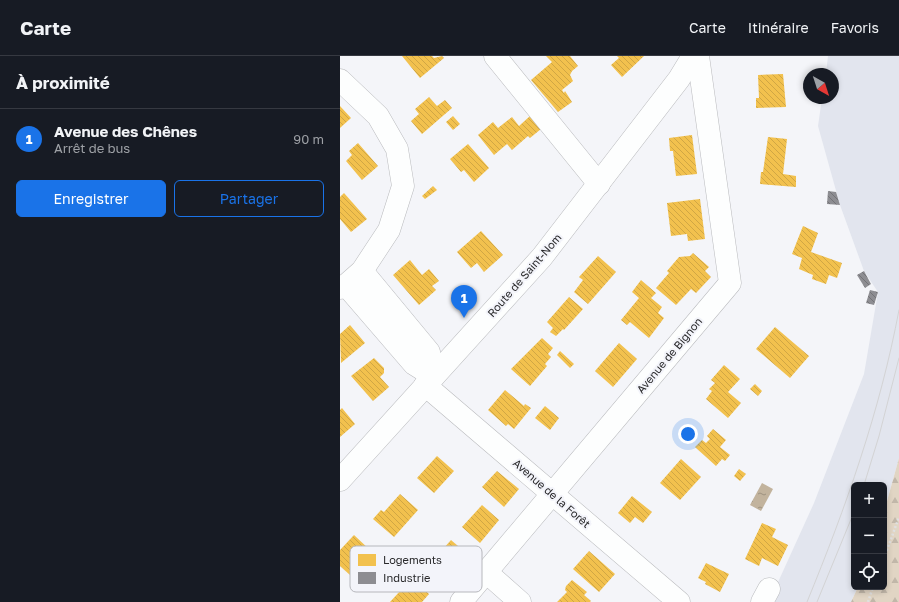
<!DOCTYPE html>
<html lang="fr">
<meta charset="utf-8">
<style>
body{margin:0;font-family:"Golos Text",sans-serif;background:#242831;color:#f1f3f6}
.controls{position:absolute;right:12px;bottom:12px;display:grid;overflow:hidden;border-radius:6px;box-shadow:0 2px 6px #0003}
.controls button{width:36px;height:36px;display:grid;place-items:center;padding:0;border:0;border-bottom:1px solid #363941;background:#171b24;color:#f1f3f6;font:20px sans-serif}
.compass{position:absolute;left:463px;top:12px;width:36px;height:36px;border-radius:50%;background:#171b24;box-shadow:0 2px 6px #0003;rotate:141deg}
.you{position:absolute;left:348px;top:378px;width:14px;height:14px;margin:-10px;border:3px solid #fff;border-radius:50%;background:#1a73e8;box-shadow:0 0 0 6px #1a73e833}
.badge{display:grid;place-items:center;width:26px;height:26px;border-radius:50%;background:#1a73e8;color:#fff;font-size:13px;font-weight:700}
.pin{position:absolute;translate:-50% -33px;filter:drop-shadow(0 1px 2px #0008)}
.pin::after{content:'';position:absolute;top:21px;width:14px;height:12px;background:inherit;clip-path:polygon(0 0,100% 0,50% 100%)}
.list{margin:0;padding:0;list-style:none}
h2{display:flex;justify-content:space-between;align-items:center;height:52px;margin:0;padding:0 16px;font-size:17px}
h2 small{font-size:13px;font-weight:400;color:#9ea1a6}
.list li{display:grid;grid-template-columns:26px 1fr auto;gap:12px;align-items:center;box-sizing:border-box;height:60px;padding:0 16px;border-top:1px solid #363941}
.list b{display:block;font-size:15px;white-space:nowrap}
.list p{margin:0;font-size:13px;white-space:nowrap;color:#9ea1a6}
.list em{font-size:13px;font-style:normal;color:#9ea1a6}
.actions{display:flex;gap:8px;padding:12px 16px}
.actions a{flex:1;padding:9px 0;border:1px solid #1a73e8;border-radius:6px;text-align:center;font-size:14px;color:#1a73e8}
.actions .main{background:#1a73e8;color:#fff}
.icon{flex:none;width:22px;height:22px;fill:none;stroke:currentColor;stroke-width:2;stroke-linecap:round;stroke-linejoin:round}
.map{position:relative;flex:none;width:559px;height:546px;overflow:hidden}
header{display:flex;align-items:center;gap:24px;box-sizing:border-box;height:56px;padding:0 20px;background:#171b24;border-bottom:1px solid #363941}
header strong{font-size:19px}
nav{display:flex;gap:22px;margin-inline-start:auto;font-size:14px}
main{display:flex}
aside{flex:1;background:#171b24}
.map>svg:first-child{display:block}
</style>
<header>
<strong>Carte</strong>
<nav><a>Carte</a><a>Itinéraire</a><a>Favoris</a></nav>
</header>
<main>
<aside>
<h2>À proximité<small></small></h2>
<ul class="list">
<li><span class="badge">1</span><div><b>Avenue des Chênes</b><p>Arrêt de bus</p></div><em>90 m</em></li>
</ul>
<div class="actions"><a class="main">Enregistrer</a><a>Partager</a></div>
</aside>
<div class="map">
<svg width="559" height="546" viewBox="0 0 559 546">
<defs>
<pattern id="forest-firs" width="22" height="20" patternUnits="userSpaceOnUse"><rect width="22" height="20" fill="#e1d5c4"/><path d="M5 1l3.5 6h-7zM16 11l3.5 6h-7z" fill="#c1b7a9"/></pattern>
<pattern id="water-ripples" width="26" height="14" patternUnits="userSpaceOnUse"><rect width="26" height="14" fill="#c2b39d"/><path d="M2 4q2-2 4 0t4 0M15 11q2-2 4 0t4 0" fill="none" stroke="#9e9280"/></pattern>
<pattern id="homes-back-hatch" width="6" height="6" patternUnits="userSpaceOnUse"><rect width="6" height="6" fill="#f2c14e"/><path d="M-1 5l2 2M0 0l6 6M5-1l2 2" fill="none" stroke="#d0a644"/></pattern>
<pattern id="industry-back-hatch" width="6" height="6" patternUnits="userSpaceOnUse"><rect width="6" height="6" fill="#8d8d92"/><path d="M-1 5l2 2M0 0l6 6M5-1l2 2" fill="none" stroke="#737377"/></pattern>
</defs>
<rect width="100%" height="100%" fill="#f4f5f9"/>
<polygon fill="#e2e5ee" points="488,0 559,0 559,402 544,456 544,429 514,429 514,531 518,531 511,546 429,546 474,447 524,318 538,236 524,215 500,149 478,70 482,42 493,42 493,18 486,18"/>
<polygon fill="url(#forest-firs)" points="559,402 559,546 511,546 518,531 544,531 544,456"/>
<polygon fill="url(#water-ripples)" points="422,427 433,433 421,455 410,449"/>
<g fill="url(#homes-back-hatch)">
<polygon points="62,0 92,0 94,2 102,0 104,2 80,22"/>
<polygon points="206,0 230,0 238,10 232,15 230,19 233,25 222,34 224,37 225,35 232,46 218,56 191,24 212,6"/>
<polygon points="277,0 304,0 282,21 271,9 279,2"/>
<polygon points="443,18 446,51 416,52 416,42 419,42 418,19"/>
<polygon points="89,41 97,50 105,44 112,52 82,78 71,65 79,58 75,53"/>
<polygon points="0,50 11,62 0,72"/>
<polygon points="113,60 120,68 113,74 106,66"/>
<polygon points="190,60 201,73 190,82 188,80 172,94 167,88 154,99 138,79 153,66 158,72 172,61 179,70"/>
<polygon points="352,79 357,118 336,120 333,95 330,95 329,82"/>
<polygon points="428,81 447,83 443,118 456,120 456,131 420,128 421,116 423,116"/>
<polygon points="18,87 38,110 22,124 6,105 12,99 9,95"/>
<polygon points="128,88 149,112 134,126 124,114 121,116 110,103"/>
<polygon points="93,130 97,134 85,143 82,140"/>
<polygon points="4,137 27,163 11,176 0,163 0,141"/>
<polygon points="360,143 365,183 348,185 347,178 331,180 327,147"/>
<polygon points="463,170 478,177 471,196 502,207 497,222 489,219 486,228 472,223 473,219 459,213 462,202 452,198"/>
<polygon points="141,175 163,199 144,216 137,207 131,212 117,196"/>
<polygon points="353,197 369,211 365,215 371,221 356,237 351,233 336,249 316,232 329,217 327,215 339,201 350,200"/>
<polygon points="258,200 276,216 248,248 234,236 243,224 239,221"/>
<polygon points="70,204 82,219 89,213 99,225 92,230 96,234 79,249 53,219"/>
<polygon points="301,224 316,237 311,242 322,251 318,257 324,262 309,282 290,266 287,269 281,264 299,242 292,236"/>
<polygon points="229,241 243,253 224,274 223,273 216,280 210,276 213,272 207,266"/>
<polygon points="10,269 25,287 1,307 0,278"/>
<polygon points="435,271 469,300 450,322 416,293"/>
<polygon points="202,282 213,292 208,298 211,301 205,308 207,310 190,330 171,313"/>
<polygon points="279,287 297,303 273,331 255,315"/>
<polygon points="220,295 234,308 230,312 217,299"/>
<polygon points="34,302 44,312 44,317 40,321 49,331 33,345 11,320"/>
<polygon points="384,309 400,323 388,336 401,347 388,362 366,343 372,335 369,333 375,327 371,324"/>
<polygon points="415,328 422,335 418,340 410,333"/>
<polygon points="165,334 184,350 185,348 191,352 174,373 168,368 166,370 148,354"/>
<polygon points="205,350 219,362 210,374 195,362"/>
<polygon points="2,352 15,368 0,381 0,354"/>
<polygon points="373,373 386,384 380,391 390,399 385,405 382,403 376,410 355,391 362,384 366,387 370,383 367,380"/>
<polygon points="97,400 114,415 94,437 77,422"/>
<polygon points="341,403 361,421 340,444 320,427"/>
<polygon points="399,413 406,418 400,425 394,420"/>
<polygon points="157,415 179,433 164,451 142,431"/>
<polygon points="60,438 78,454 54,481 33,463 41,454 44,456"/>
<polygon points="292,440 312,456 303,467 295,461 290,467 278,457"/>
<polygon points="142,449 159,464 140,487 122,471"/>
<polygon points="422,467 436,473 432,481 448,489 438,510 422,502 419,510 405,503"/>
<polygon points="14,479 31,495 10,519 0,510 0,494"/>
<polygon points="111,484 126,497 104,523 88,510"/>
<polygon points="249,495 275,518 259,536 233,513"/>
<polygon points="366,507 389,518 380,536 365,528 366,526 358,522"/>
<polygon points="72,522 89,538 82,546 50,546"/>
<polygon points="232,524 247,536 244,539 251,545 250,546 217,546 227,536 225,534 226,530"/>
</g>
<g fill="url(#industry-back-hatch)">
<polygon points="488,135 496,136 500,149 487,148"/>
<polygon points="524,215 531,228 525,232 517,219"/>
<polygon points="530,234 538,236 534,249 526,247"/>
</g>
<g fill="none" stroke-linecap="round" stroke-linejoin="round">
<g stroke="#b9babd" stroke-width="23">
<g id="minor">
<polyline points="155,0 259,128"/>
<polyline points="0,24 38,60 57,93 63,130 49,174 22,215 6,229 0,232"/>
<polyline points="22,215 89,296 93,320"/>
<polyline points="6,229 74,308 93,320"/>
<polyline points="85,329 339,546"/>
<polyline points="0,424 202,201 339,23 353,0"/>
<polyline points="146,516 180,546"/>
<polyline points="121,546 390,227 358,0"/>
<polyline points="422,546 429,533"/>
</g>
</g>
<g stroke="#e0e0e0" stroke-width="2.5" stroke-dasharray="2 2" stroke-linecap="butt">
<polyline points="544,502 559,461"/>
<polyline points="528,546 533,531"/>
</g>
<use href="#minor" stroke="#fdfefe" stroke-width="22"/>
<g stroke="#d3d3d4" stroke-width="1">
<polyline points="524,429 539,380 559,302"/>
<path d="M 467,546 C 506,451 540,355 559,254"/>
<polyline points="477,546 514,456"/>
</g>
</g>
<g text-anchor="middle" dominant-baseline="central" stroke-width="4" stroke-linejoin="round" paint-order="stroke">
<g font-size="11" fill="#29292b" stroke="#f3f4fa">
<text transform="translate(184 219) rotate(-49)">Route de Saint-Nom</text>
<text transform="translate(329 299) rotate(-50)">Avenue de Bignon</text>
<text transform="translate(212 437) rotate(41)">Avenue de la Forêt</text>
</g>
</g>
<rect x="10" y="490" width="132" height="46" rx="6" fill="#f3f4fa" stroke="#b6b7bc" stroke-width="1"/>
<rect x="18" y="498" width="18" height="12" fill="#f2c14e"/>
<rect x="18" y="516" width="18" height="12" fill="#8d8d92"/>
<g font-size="11" fill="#29292b">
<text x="43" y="508">Logements</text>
<text x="43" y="526">Industrie</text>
</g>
</svg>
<div class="controls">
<button>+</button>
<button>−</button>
<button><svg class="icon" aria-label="locate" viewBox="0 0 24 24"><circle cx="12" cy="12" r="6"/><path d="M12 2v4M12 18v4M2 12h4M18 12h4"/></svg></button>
</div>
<svg class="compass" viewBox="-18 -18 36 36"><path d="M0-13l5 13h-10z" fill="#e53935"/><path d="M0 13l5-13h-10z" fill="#9ea1a6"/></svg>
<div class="you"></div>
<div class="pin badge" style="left:124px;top:262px">1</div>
</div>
</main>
